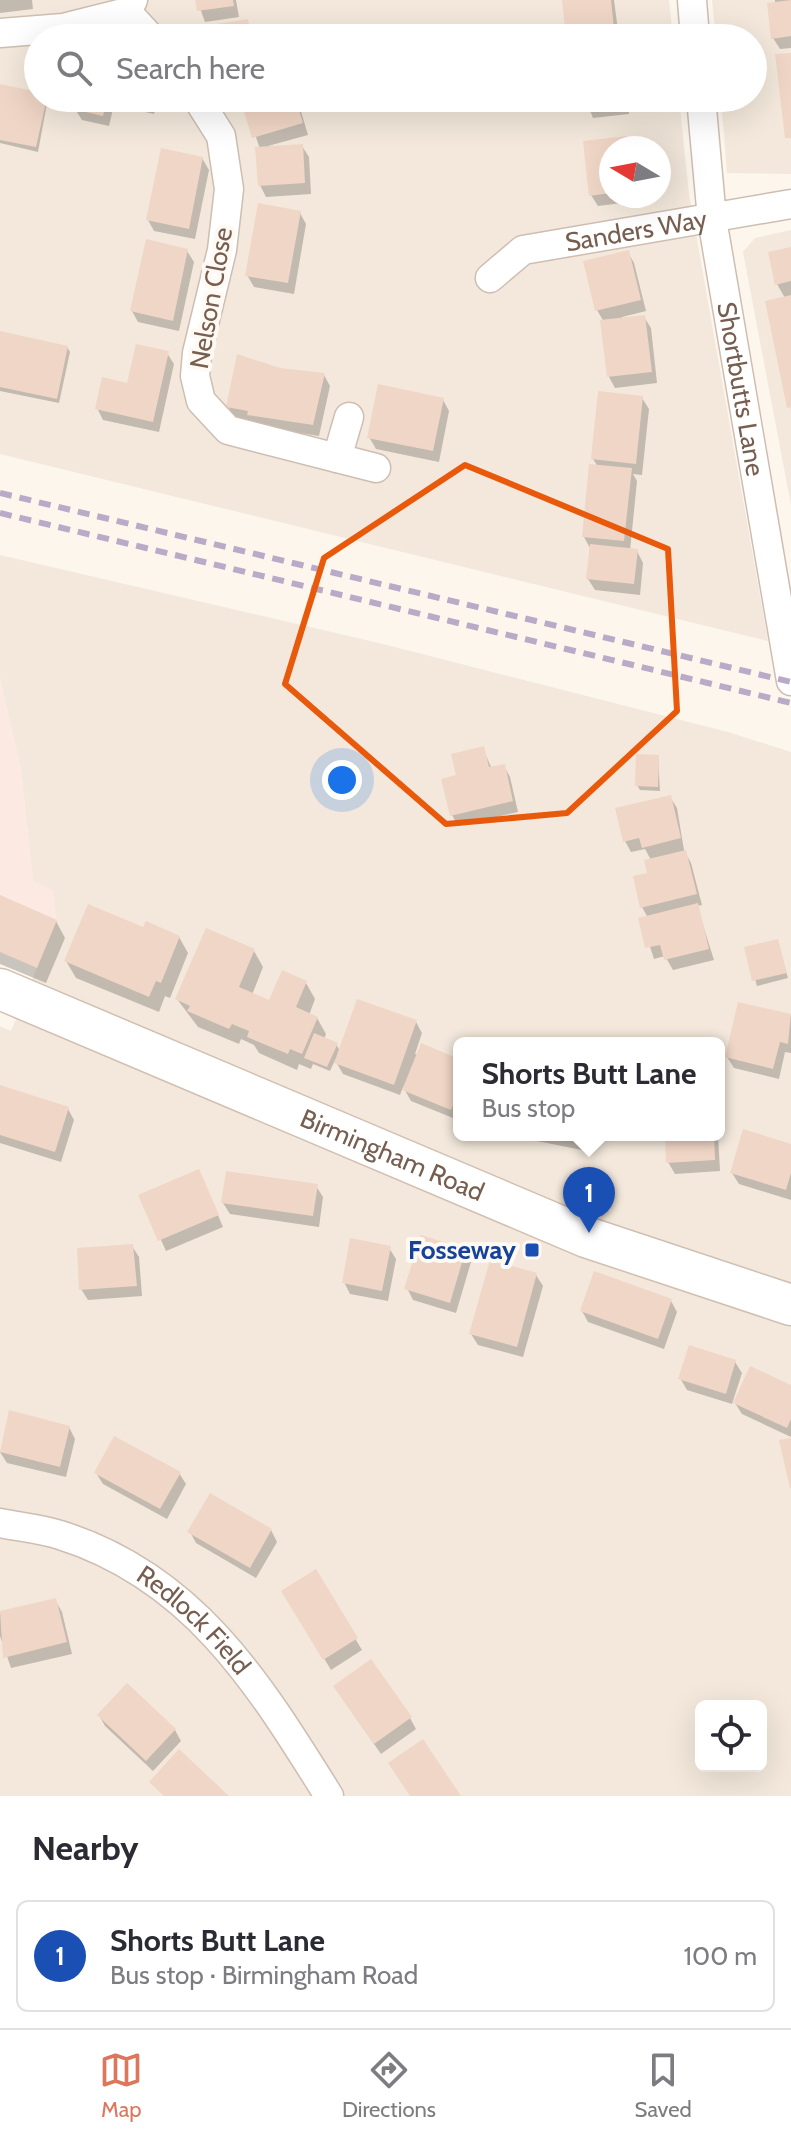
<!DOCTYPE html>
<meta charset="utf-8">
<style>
body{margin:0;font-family:Cabin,sans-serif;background:#f7f7f7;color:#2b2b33}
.controls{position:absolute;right:24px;bottom:24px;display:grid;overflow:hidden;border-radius:12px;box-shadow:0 8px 32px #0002}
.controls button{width:72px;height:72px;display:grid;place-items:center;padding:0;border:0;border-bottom:2px solid #e1e1e2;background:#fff;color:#2b2b33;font:40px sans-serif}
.compass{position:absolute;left:599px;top:136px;width:72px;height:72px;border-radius:50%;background:#fff;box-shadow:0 8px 32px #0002;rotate:280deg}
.you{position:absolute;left:342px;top:780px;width:28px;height:28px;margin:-20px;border:6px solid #fff;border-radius:50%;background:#1a73e8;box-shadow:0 0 0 12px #1a73e833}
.badge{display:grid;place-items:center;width:52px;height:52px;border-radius:50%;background:#dd775b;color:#fff;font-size:26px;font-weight:700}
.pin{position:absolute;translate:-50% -66px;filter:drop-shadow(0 2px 4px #0008)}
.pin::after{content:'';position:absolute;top:42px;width:28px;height:24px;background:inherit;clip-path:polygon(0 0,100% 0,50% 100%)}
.popup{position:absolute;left:453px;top:1037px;width:272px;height:104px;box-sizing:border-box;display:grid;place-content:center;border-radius:12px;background:#fff;filter:drop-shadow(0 2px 6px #0005);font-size:26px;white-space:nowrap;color:#7c7c81}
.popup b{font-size:30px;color:#2b2b33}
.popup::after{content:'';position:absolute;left:50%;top:100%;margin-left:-16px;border:16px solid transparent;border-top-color:#fff}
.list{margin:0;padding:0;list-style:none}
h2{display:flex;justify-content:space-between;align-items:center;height:104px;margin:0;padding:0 32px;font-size:34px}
h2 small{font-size:26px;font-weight:400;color:#7c7c81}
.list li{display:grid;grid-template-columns:52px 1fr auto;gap:24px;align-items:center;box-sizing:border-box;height:112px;margin:0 16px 16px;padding:0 16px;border:2px solid #e1e1e2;border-radius:12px}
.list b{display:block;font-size:30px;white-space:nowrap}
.list p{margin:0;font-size:26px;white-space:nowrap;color:#7c7c81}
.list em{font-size:26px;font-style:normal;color:#7c7c81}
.icon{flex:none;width:44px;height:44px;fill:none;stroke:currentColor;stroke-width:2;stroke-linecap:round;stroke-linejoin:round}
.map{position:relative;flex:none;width:791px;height:1796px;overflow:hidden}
.search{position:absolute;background:#fff;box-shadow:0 8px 32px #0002;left:24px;right:24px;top:24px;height:88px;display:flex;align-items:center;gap:20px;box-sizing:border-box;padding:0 28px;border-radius:44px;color:#7c7c81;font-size:30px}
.sheet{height:232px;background:#fff}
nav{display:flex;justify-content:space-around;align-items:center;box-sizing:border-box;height:112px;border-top:2px solid #e1e1e2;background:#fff;font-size:22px;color:#7c7c81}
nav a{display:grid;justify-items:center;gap:4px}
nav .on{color:#dd775b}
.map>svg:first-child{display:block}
</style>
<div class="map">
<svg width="791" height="1796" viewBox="0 0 791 1796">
<rect width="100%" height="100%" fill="#fcf6ed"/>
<g fill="#f3e8db" fill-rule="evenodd">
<path d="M 0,0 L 669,0 L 673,38 L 38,38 L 38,98 L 679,98 L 689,194 L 768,641 L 0,454 ZM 611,148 L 659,148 L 659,196 L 611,196 Z"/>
<polygon points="712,0 791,0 791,174 727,173 721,98 753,98 753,38 716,38"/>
<polygon points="791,230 791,505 743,252 755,238"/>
<path d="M 0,555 L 383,644 L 728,732 L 791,752 L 791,1796 L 0,1796 L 0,1026 L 11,1031 L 57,919 L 33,882 L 21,770 L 0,678 ZM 459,1043 L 719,1043 L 719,1135 L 459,1135 ZM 701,1706 L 761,1706 L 761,1766 L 701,1766 Z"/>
</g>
<polygon fill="#fbe9e2" points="0,678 21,770 33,881 53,890 57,920 37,968 0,952"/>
<g fill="#0003">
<polygon points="0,0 32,0 33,9 0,13"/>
<polygon points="197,0 236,0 239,17 205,22"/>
<polygon points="564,0 614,0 619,38 568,38"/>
<polygon points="775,0 791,0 791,48 780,49 773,38"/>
<polygon points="247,21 254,38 208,38"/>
<polygon points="0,86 48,98 38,152 0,143"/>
<polygon points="78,98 158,98 154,114 114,105 109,126 82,120 75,109"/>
<polygon points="297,98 308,135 268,146 302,146 309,157 311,194 266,197 260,185 260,149 243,99"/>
<polygon points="585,98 628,98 629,114 593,118"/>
<polygon points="626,138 632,148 611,148 611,196 638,196 638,201 598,206 591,195 585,143"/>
<polygon points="202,158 209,170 195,239 154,231 148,220"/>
<polygon points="300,213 306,224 294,294 254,287 247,275"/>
<polygon points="791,249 791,411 785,298 777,284"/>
<polygon points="187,251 194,262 179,331 138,322 132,311"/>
<polygon points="628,252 634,263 646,311 622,317 622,320 644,317 651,328 657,383 615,388 609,377 604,322 597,310"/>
<polygon points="0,333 67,347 70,352 59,403 0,391"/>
<polygon points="167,353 174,364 159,432 103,420 97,408"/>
<polygon points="279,370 324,375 330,386 319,436 256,426 253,421 235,418 228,406"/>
<polygon points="642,398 649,409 642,475 633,474 637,481 630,551 637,551 643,563 640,595 595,590 588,579 590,548 584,537 598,467 593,459"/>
<polygon points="443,400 449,411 439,462 376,449 369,437"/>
<polygon points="483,749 492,769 504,766 510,777 518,812 458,826 452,815 459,777"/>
<polygon points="658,757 660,791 640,790 637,785"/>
<polygon points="670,797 677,808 684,850 691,863 702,905 697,906 714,960 673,970 665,956 654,959 641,919 648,918 642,907 651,860 645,849 631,852 625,841"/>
<polygon points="0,897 56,921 65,938 46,983 0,964"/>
<polygon points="144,930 179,937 188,953 170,998 165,996 159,1012 76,978 66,961"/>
<polygon points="777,941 788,978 757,986 746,949"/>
<polygon points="254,951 263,967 252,995 270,1003 306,983 315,999 309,1015 317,1018 326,1034 324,1039 336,1044 340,1051 416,1022 422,1033 415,1054 459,1061 458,1120 411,1101 403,1087 400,1095 343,1074 335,1060 330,1071 313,1064 311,1069 299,1064 297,1070 259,1053 254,1045 241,1039 239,1044 198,1027 177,999"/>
<polygon points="740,1004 791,1016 791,1053 785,1052 779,1079 734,1068 727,1057"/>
<polygon points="0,1087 68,1109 74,1120 61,1162 0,1143"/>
<polygon points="530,1135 585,1135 582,1150 532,1140"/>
<polygon points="667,1135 718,1135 720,1171 675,1174 668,1162"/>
<polygon points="791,1146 791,1200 739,1184 732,1173"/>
<polygon points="204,1183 223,1227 166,1251 141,1196"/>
<polygon points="316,1186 323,1197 319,1227 230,1214 223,1203"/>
<polygon points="132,1246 139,1257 142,1296 88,1300 81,1289"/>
<polygon points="389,1248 396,1259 388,1301 350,1294 344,1282"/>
<polygon points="465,1251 471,1262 456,1313 413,1300 407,1288"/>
<polygon points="536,1275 543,1286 523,1357 478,1345 471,1334"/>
<polygon points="671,1301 677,1312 664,1349 588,1322 582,1311"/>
<polygon points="735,1362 742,1373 732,1404 687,1390 680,1378"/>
<polygon points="791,1387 791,1437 742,1414 735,1403"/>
<polygon points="69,1427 75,1439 66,1477 7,1463 0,1452"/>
<polygon points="96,1473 179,1473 186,1484 167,1519 103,1484"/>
<polygon points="271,1530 277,1542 256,1578 196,1543 190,1532"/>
<polygon points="315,1572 362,1650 331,1670 284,1591"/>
<polygon points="55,1600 62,1612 72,1654 11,1668 0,1636 0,1613"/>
<polygon points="342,1698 410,1718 416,1729 381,1754"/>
<polygon points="99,1715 175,1730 181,1741 153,1771 105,1726"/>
</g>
<g fill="#f0d6c6">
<polygon points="195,0 233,0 234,6 197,11"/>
<polygon points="562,0 611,0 615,38 566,38"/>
<polygon points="791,0 791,36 771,39 767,3"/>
<polygon points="248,19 251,38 206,38 204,26"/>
<polygon points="791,53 791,138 785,138 775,54"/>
<polygon points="0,84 38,92 38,98 47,98 36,147 0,140"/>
<polygon points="76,98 108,98 103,116 73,109"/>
<polygon points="240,98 295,98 303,123 252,138"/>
<polygon points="583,98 624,98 624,103 584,107"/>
<polygon points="627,136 628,148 611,148 611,193 589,196 583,141"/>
<polygon points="303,144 305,183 258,186 255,147"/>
<polygon points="161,148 203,157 189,229 146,220"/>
<polygon points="258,203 301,211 288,283 245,276"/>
<polygon points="146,239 188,249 173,321 130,311"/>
<polygon points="791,247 791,281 775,285 768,252"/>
<polygon points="629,250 641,300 595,311 583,261"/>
<polygon points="791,295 791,407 787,408 765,301"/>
<polygon points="645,315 652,372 607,377 600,320"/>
<polygon points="0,331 68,346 57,399 0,387"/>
<polygon points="136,344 169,351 153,422 95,409 102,377 127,383"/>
<polygon points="237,354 280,368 325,373 313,425 247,415 248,411 226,407"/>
<polygon points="378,384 444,398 433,451 367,438"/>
<polygon points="598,391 643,396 636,464 591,459"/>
<polygon points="589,464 632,468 624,541 582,537"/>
<polygon points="590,544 638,549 634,584 586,579"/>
<polygon points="484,746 489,767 505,764 513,801 450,816 441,779 456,775 451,754"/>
<polygon points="636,754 659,755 658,787 635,786"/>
<polygon points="671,795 681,838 642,848 639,838 623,842 615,808"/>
<polygon points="686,850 697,894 640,908 633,876 647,873 644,860"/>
<polygon points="0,895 57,920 37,968 0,952"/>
<polygon points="698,903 709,949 664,960 660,945 645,948 638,918"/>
<polygon points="88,904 143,927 146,921 180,936 161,983 156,981 149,997 64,961"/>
<polygon points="206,928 255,949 239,987 269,1000 282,970 307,981 296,1007 318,1017 302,1054 290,1049 288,1054 247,1037 249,1031 232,1024 229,1029 187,1011 190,1006 175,999"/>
<polygon points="778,939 787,973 752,981 744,947"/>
<polygon points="357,999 417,1020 394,1085 334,1063"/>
<polygon points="738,1002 791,1014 788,1044 780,1042 773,1069 725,1057"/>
<polygon points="314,1033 338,1043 327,1067 304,1058"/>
<polygon points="421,1043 459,1059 459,1092 451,1110 402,1090"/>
<polygon points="0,1085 69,1107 55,1152 0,1135"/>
<polygon points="743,1129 791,1144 791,1173 786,1190 730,1173"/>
<polygon points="665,1135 714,1135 715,1160 666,1163"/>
<polygon points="199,1169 219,1215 158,1241 138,1195"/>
<polygon points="226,1171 318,1184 313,1216 221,1203"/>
<polygon points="421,1235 466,1249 450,1303 404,1289"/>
<polygon points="350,1238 391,1246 382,1291 342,1283"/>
<polygon points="133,1244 137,1286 79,1290 77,1248"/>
<polygon points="490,1260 537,1273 517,1347 469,1334"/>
<polygon points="594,1271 672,1299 658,1339 580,1311"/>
<polygon points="689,1345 736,1360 726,1394 678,1379"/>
<polygon points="750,1366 791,1385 791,1419 787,1428 733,1403"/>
<polygon points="9,1410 70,1426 60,1467 0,1452"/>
<polygon points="114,1436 181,1472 160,1509 94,1473"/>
<polygon points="791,1438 791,1488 790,1488 779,1440"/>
<polygon points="210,1493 272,1529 250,1568 187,1532"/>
<polygon points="316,1569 358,1638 323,1660 281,1591"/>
<polygon points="56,1598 67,1642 3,1658 0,1611"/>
<polygon points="371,1659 412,1717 374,1744 333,1686"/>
<polygon points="127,1683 176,1729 146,1761 97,1715"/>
<polygon points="423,1739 461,1796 410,1796 388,1763"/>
<polygon points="179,1749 229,1796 164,1796 149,1782"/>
</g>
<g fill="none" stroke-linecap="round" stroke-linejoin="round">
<g stroke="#cebeb2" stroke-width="31">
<g id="street">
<polyline points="692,0 695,38"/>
<polyline points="127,12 151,38"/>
<polyline points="0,33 63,28 127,12 133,0"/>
<polyline points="197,98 221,136 229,189 222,250 197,353 195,376 201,401 228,430 376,468"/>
<path id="s1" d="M 701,98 L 712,219 L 791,681"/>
<path id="s2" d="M 490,278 L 523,250 L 791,204"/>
<polyline points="337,458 349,417"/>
<path id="s3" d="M 0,1523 C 20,1527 41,1529 60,1535 C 194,1577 259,1684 329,1796"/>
</g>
</g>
<g stroke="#d1bfb0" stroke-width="43">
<g id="secondary">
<path id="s4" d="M 0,989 L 586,1237 L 791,1305"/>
</g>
</g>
<use href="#street" stroke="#fff" stroke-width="28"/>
<use href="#secondary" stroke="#fff" stroke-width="40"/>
<g stroke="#b9aac7" stroke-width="6" stroke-dasharray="12 8" stroke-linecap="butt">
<polyline points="0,493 791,682"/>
<polyline points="0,513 791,703"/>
</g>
</g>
<path fill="none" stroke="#e8590c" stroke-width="6" stroke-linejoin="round" d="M 465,465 L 668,549 L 677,711 L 567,813 L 446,824 L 285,684 L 324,558 Z"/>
<rect fill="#1a4fb4" stroke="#fefaf3" stroke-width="3" x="524" y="1242" width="16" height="16" rx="4"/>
<g text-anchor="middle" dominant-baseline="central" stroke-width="8" stroke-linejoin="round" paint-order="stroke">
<g font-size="26" fill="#775e50" stroke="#fefaf3">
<text stroke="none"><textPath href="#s2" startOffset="158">Sanders Way</textPath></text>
<text transform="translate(211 298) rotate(-80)">Nelson Close</text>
<text stroke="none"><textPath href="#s1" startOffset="294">Shortbutts Lane</textPath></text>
<text stroke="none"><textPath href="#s4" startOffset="426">Birmingham Road</textPath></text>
<text stroke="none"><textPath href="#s3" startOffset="222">Redlock Field</textPath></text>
</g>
<g font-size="26" font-weight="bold" fill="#164399" stroke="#fefaf3" text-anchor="end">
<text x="516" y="1250">Fosseway</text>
</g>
</g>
</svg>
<div class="controls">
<button><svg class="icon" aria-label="locate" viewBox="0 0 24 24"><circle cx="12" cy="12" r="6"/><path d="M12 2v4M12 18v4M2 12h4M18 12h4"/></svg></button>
</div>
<svg class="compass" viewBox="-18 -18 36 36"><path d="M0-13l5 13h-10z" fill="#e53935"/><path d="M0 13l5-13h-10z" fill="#7c7c81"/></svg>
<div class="you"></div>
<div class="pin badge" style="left:589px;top:1233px;background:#1a4fb4">1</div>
<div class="popup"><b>Shorts Butt Lane</b>Bus stop</div>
<div class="search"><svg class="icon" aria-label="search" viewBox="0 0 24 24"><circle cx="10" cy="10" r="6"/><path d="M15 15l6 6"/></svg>Search here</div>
</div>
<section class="sheet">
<h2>Nearby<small></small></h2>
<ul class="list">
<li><span class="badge" style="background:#1a4fb4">1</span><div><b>Shorts Butt Lane</b><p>Bus stop · Birmingham Road</p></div><em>100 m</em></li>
</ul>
</section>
<nav>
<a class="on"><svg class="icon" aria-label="map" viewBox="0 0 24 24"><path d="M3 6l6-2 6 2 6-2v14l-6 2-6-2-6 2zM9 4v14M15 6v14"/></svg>Map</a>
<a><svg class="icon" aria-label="directions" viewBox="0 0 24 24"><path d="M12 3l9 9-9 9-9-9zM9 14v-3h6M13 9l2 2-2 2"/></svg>Directions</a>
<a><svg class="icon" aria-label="saved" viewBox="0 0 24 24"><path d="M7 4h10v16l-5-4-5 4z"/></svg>Saved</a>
</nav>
